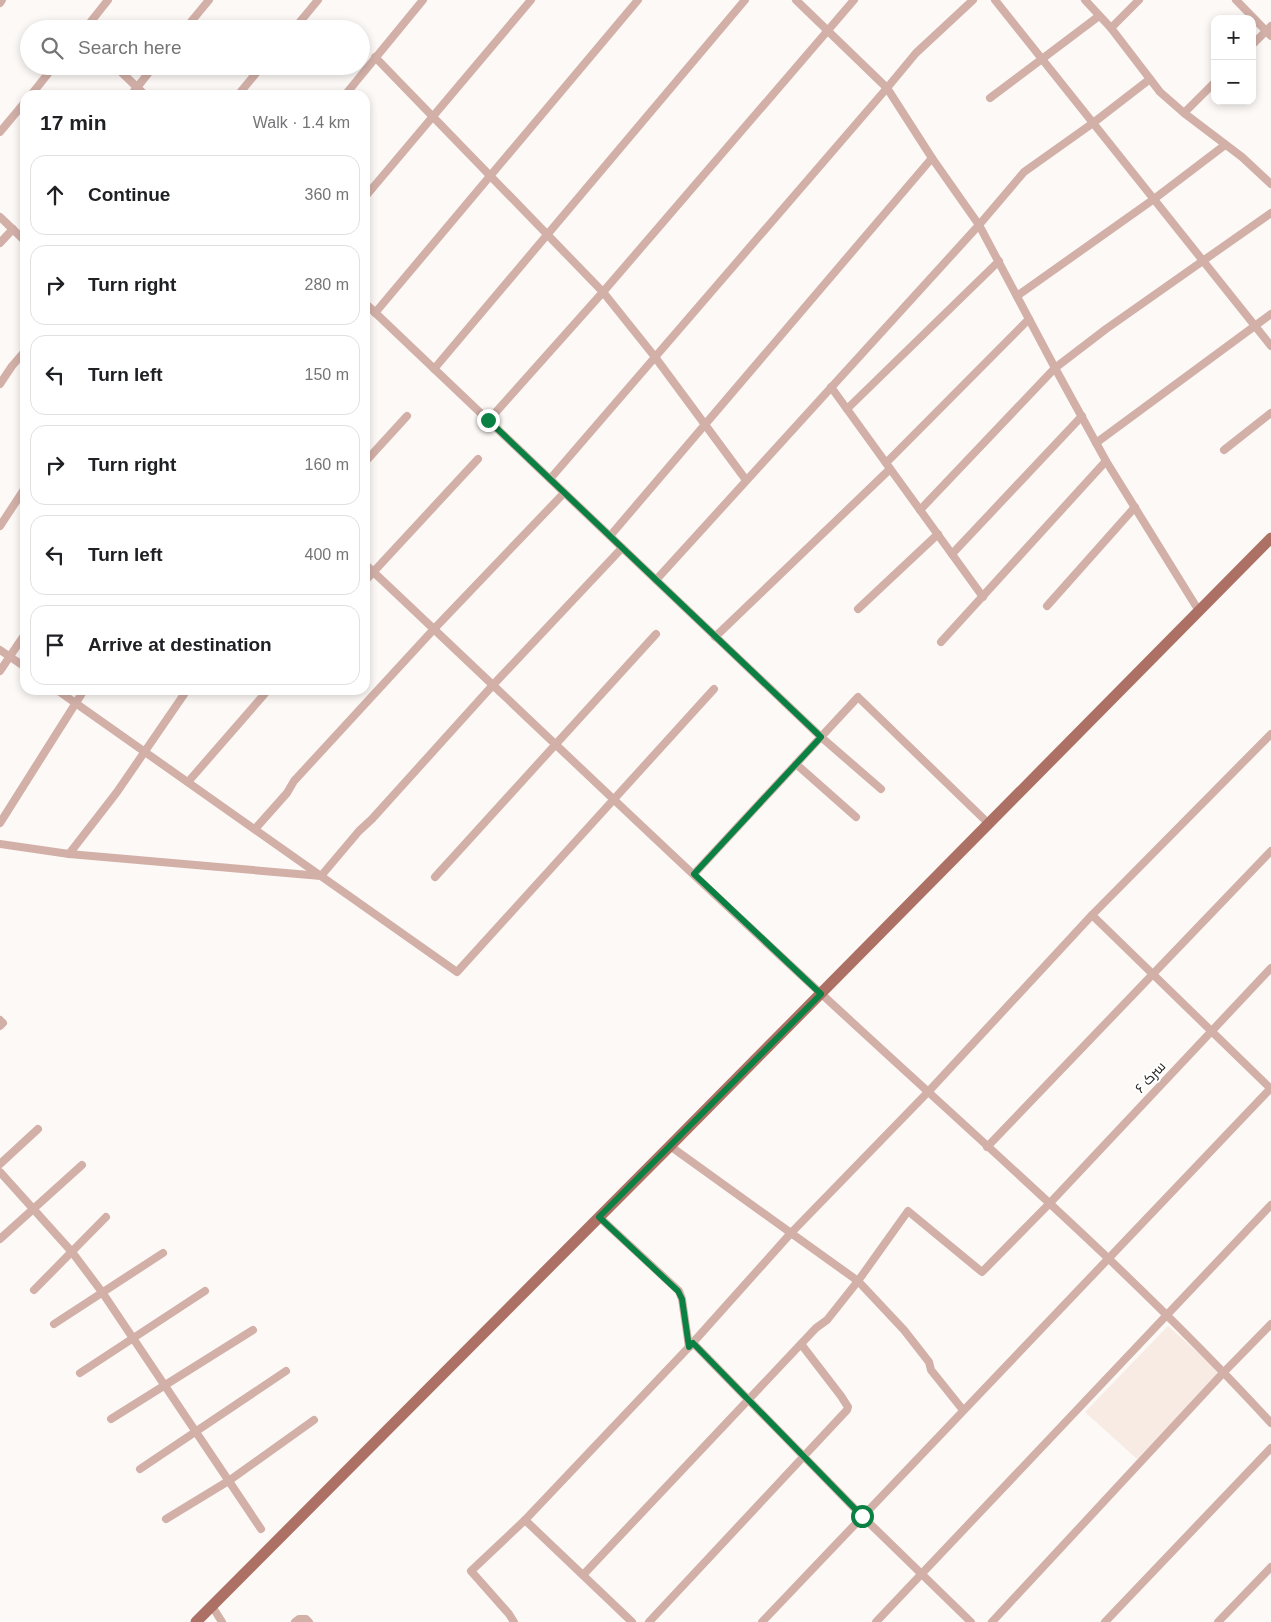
<!DOCTYPE html>
<meta charset="utf-8">
<style>
body{margin:0;font-family:Helvetica,Cairo,sans-serif;background:#f2f2f2;color:#202124}
.controls{position:absolute;right:15px;top:15px;display:grid;overflow:hidden;border-radius:10px;box-shadow:0 2px 8px #0003}
.controls button{width:45px;height:45px;display:grid;place-items:center;padding:0;border:0;border-bottom:1px solid #e0e0e0;background:#fff;color:#202124;font:25px sans-serif}
.stop{position:absolute;width:15px;height:15px;margin:-11px;border:4px solid #0b8043;border-radius:50%;background:#fff}
.stop.end{background:#0b8043;border-color:#fff;box-shadow:0 1px 5px #0008}
.list{margin:0;padding:0;list-style:none}
h2{display:flex;justify-content:space-between;align-items:center;height:65px;margin:0;padding:0 20px;font-size:21px}
h2 small{font-size:16px;font-weight:400;color:#757577}
.list li{display:grid;grid-template-columns:32px 1fr auto;gap:15px;align-items:center;box-sizing:border-box;height:80px;margin:0 10px 10px;padding:0 10px;border:1px solid #e0e0e0;border-radius:15px}
.list b{display:block;font-size:19px;white-space:nowrap}
.list em{font-size:16px;font-style:normal;color:#757577}
.icon{flex:none;width:28px;height:28px;fill:none;stroke:currentColor;stroke-width:2;stroke-linecap:round;stroke-linejoin:round}
.map{position:relative;flex:none;width:1271px;height:1622px;overflow:hidden}
.search{position:absolute;background:#fff;box-shadow:0 2px 8px #0003;left:20px;top:20px;width:350px;height:55px;display:flex;align-items:center;gap:12px;box-sizing:border-box;padding:0 18px;border-radius:28px;color:#757577;font-size:19px}
.panel{position:absolute;background:#fff;box-shadow:0 2px 8px #0003;left:20px;top:90px;width:350px;height:605px;border-radius:15px}
.map>svg:first-child{display:block}
</style>
<div class="map">
<svg width="1271" height="1622" viewBox="0 0 1271 1622">
<rect width="100%" height="100%" fill="#fdf9f6"/>
<polygon fill="#f7ebe4" points="1168,1326 1220,1372 1137,1459 1085,1412"/>
<g fill="none" stroke-linecap="round" stroke-linejoin="round">
<g stroke="#d2b0a8" stroke-width="8">
<polyline points="796,0 887,88 932,158 979,225 1055,368 1106,461 1199,611"/>
<polyline points="995,0 1271,346"/>
<polyline points="1085,0 1111,28 1160,92 1184,113 1242,157 1271,184"/>
<polyline points="1236,0 1271,36"/>
<polyline points="0,3 2,0"/>
<polyline points="1111,28 1139,0"/>
<polyline points="85,29 108,0"/>
<polyline points="185,29 209,0"/>
<polyline points="294,29 318,0"/>
<polyline points="1252,45 1271,26"/>
<polyline points="375,57 603,292 655,357 746,480"/>
<polyline points="115,66 145,95"/>
<polyline points="31,95 54,66"/>
<polyline points="131,95 154,66"/>
<polyline points="238,95 262,66"/>
<polyline points="345,95 423,0"/>
<polyline points="990,98 1099,16"/>
<polyline points="1184,113 1215,82"/>
<polyline points="0,132 25,102"/>
<polyline points="365,197 531,0"/>
<polyline points="0,217 25,241"/>
<polyline points="0,243 13,229"/>
<polyline points="1017,296 1154,199 1225,145"/>
<polyline points="365,303 821,737 881,789"/>
<polyline points="375,313 638,0"/>
<polyline points="434,369 745,0"/>
<polyline points="0,384 12,366 25,351"/>
<polyline points="831,387 983,597"/>
<polyline points="847,409 999,261"/>
<polyline points="488,421 603,292 854,0"/>
<polyline points="1096,443 1271,314"/>
<polyline points="1224,450 1271,413"/>
<polyline points="365,462 407,416"/>
<polyline points="886,463 1029,319"/>
<polyline points="550,479 887,88 916,53 973,0"/>
<polyline points="920,510 1055,368 1106,329 1271,213"/>
<polyline points="0,526 25,488"/>
<polyline points="610,536 932,158"/>
<polyline points="952,554 1082,416"/>
<path d="M 365,564 C 523,713 680,864 840,1011 C 986,1146 1137,1277 1271,1423"/>
<polyline points="656,580 979,225 1024,172 1093,123 1150,79"/>
<polyline points="365,581 478,459"/>
<polyline points="1047,606 1135,507"/>
<polyline points="858,609 938,534"/>
<polyline points="715,637 890,469"/>
<polyline points="941,642 1106,461"/>
<polyline points="0,650 25,667"/>
<polyline points="0,671 25,634"/>
<polyline points="57,690 457,972 714,689"/>
<polyline points="796,764 856,817"/>
<polyline points="188,782 268,690"/>
<polyline points="0,823 84,690"/>
<polyline points="255,829 287,793 294,781 434,629 564,493"/>
<polyline points="0,844 69,854 321,876 359,831 372,819 493,685 622,548"/>
<polyline points="69,854 117,792 187,690"/>
<polyline points="694,874 858,697 989,824"/>
<polyline points="435,877 656,634"/>
<polyline points="1092,915 1271,1089"/>
<polyline points="0,1020 3,1023 0,1026"/>
<polyline points="670,1146 791,1233 928,1092 1092,915 1271,734"/>
<polyline points="987,1147 1271,851"/>
<polyline points="0,1164 38,1129"/>
<polyline points="0,1172 72,1252 102,1292 261,1529"/>
<polyline points="599,1217 679,1291 682,1299 689,1347"/>
<polyline points="0,1239 82,1165"/>
<polyline points="34,1290 106,1217"/>
<polyline points="54,1324 163,1253"/>
<polyline points="693,1343 862,1516 971,1622"/>
<polyline points="80,1373 205,1291"/>
<polyline points="111,1419 253,1330"/>
<polyline points="140,1469 286,1371"/>
<polyline points="166,1519 230,1480 314,1420"/>
<polyline points="525,1520 632,1622"/>
<polyline points="583,1575 816,1328 827,1320 858,1281 904,1330 929,1362 931,1370 963,1410"/>
<polyline points="212,1606 222,1622"/>
<polyline points="295,1622 299,1619 306,1619 309,1622"/>
<polyline points="514,1622 509,1614 471,1571 525,1520 689,1347 791,1233 858,1281 908,1211 982,1272 1049,1204 1271,968"/>
<polyline points="649,1622 847,1410 848,1407 841,1396 801,1344"/>
<polyline points="762,1622 1271,1088"/>
<polyline points="876,1622 1271,1205"/>
<polyline points="992,1622 1224,1372 1271,1324"/>
<polyline points="1105,1622 1271,1448"/>
<polyline points="1218,1622 1271,1567"/>
</g>
<polyline stroke="#ac7164" stroke-width="11" points="196,1622 670,1146 1271,538"/>
</g>
<g fill="none" stroke-linecap="round" stroke-linejoin="round">
<polyline stroke="#0b8043" stroke-width="6" points="488,420 821,737 694,874 821,994 599,1217 678,1291 682,1299 689,1347 693,1343 862,1516"/>
</g>
<g text-anchor="middle" dominant-baseline="central" stroke-width="4" stroke-linejoin="round" paint-order="stroke">
<g font-size="14" fill="#1d1c1b" stroke="#fff">
<text transform="translate(1150 1077) rotate(-47)">سرک ۶</text>
</g>
</g>
</svg>
<div class="controls">
<button>+</button>
<button>−</button>
</div>
<div class="stop" style="left:862px;top:1516px"></div>
<div class="stop end" style="left:488px;top:420px"></div>
<div class="search"><svg class="icon" aria-label="search" viewBox="0 0 24 24"><circle cx="10" cy="10" r="6"/><path d="M15 15l6 6"/></svg>Search here</div>
<section class="panel">
<h2>17 min<small>Walk · 1.4 km</small></h2>
<ul class="list">
<li><svg class="icon" aria-label="ahead" viewBox="0 0 24 24"><path d="M12 20V5M6 11l6-6 6 6"/></svg><div><b>Continue</b></div><em>360 m</em></li>
<li><svg class="icon" aria-label="right" viewBox="0 0 24 24"><path d="M7 20v-9h11M14 6l5 5-5 5"/></svg><div><b>Turn right</b></div><em>280 m</em></li>
<li><svg class="icon" aria-label="left" viewBox="0 0 24 24"><path d="M17 20v-9H6M10 6l-5 5 5 5"/></svg><div><b>Turn left</b></div><em>150 m</em></li>
<li><svg class="icon" aria-label="right" viewBox="0 0 24 24"><path d="M7 20v-9h11M14 6l5 5-5 5"/></svg><div><b>Turn right</b></div><em>160 m</em></li>
<li><svg class="icon" aria-label="left" viewBox="0 0 24 24"><path d="M17 20v-9H6M10 6l-5 5 5 5"/></svg><div><b>Turn left</b></div><em>400 m</em></li>
<li><svg class="icon" aria-label="arrive" viewBox="0 0 24 24"><path d="M6 21V4h12l-3 4 3 4H6"/></svg><div><b>Arrive at destination</b></div></li>
</ul>
</section>
</div>
